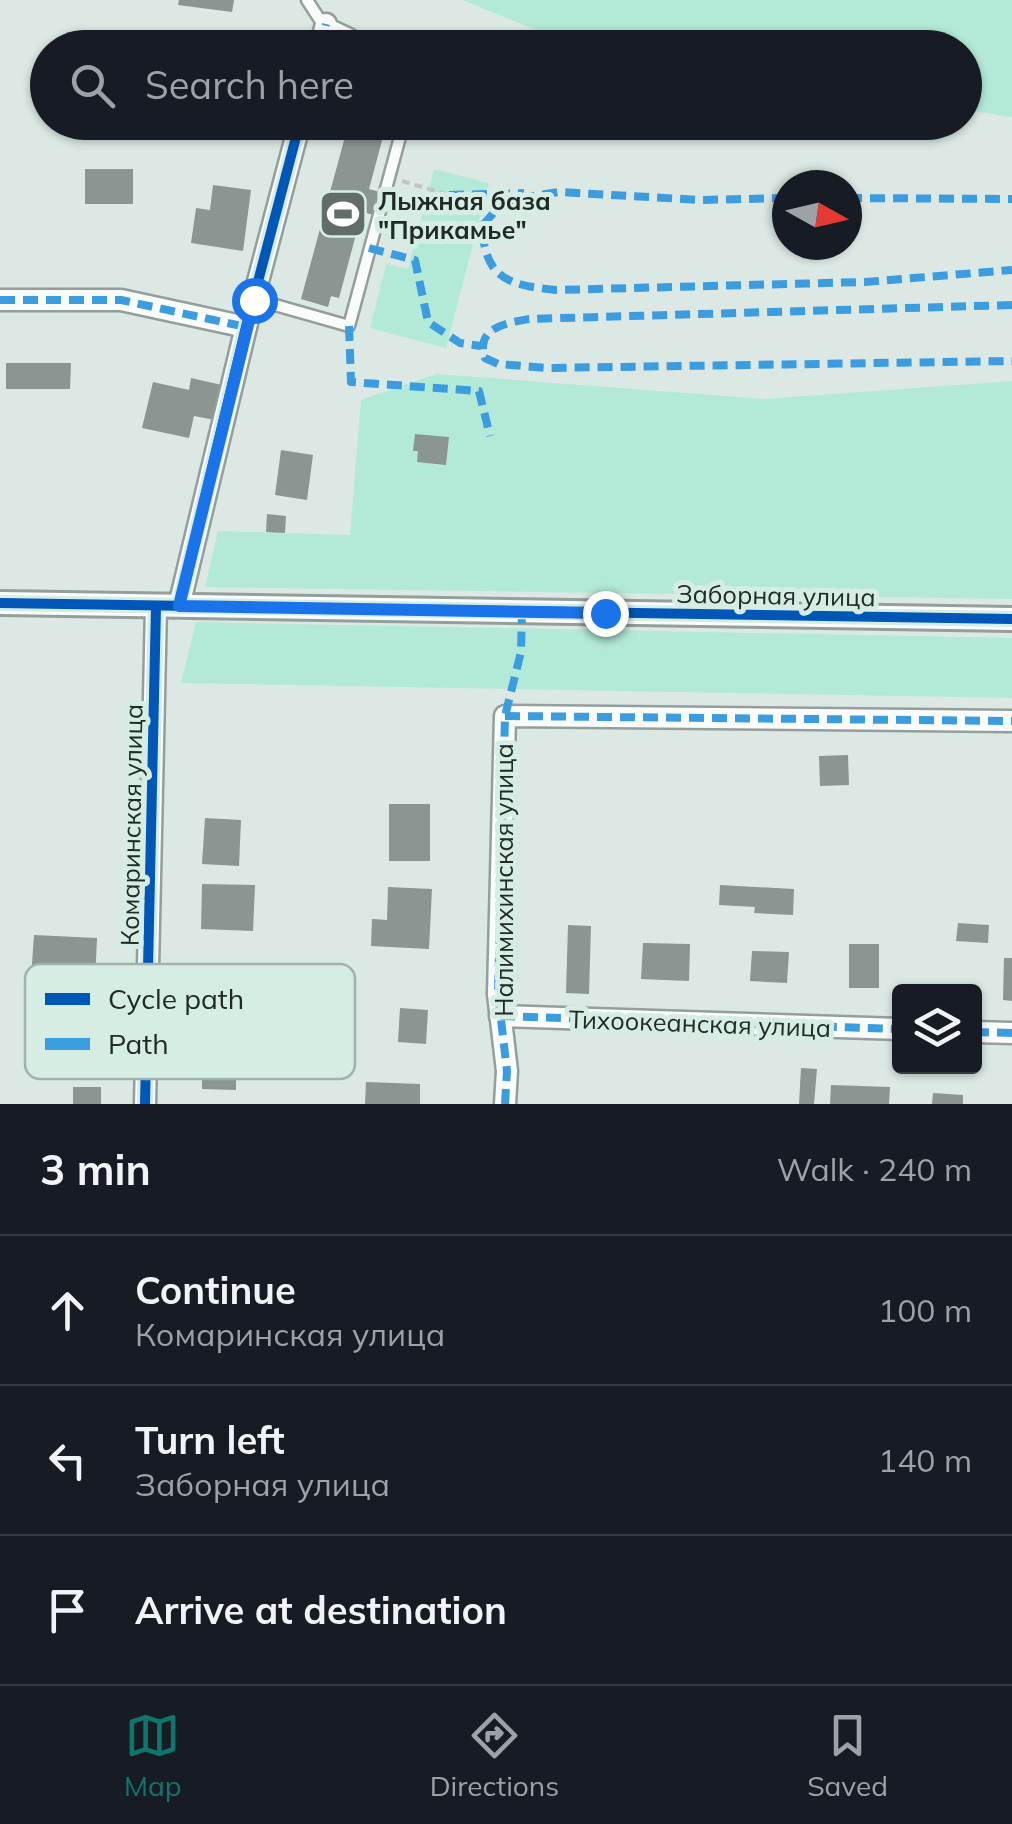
<!DOCTYPE html>
<meta charset="utf-8">
<style>
body{margin:0;font-family:Mulish,sans-serif;background:#20242c;color:#f1f3f6}
.controls{position:absolute;right:30px;bottom:30px;display:grid;overflow:hidden;border-radius:10px;box-shadow:0 2px 8px #0004}
.controls button{width:90px;height:90px;display:grid;place-items:center;padding:0;border:0;border-bottom:2px solid #363941;background:#171b24;color:#f1f3f6;font:50px sans-serif}
.compass{position:absolute;left:772px;top:170px;width:90px;height:90px;border-radius:50%;background:#171b24;box-shadow:0 2px 8px #0004;rotate:98deg}
.stop{position:absolute;width:30px;height:30px;margin:-22px;border:8px solid #1a73e8;border-radius:50%;background:#fff}
.stop.end{background:#1a73e8;border-color:#fff;box-shadow:0 2px 10px #0008}
.list{margin:0;padding:0;list-style:none}
h2{display:flex;justify-content:space-between;align-items:center;height:130px;margin:0;padding:0 40px;font-size:42px}
h2 small{font-size:32px;font-weight:400;color:#9ea1a6}
.list li{display:grid;grid-template-columns:65px 1fr auto;gap:30px;align-items:center;box-sizing:border-box;height:150px;padding:0 40px;border-top:2px solid #363941}
.list b{display:block;font-size:38px;white-space:nowrap}
.list p{margin:0;font-size:32px;white-space:nowrap;color:#9ea1a6}
.list em{font-size:32px;font-style:normal;color:#9ea1a6}
.icon{flex:none;width:55px;height:55px;fill:none;stroke:currentColor;stroke-width:2;stroke-linecap:round;stroke-linejoin:round}
.map{position:relative;flex:none;width:1012px;height:1104px;overflow:hidden}
.search{position:absolute;background:#171b24;box-shadow:0 2px 8px #0004;left:30px;right:30px;top:30px;height:110px;display:flex;align-items:center;gap:25px;box-sizing:border-box;padding:0 35px;border-radius:55px;color:#9ea1a6;font-size:38px}
.sheet{height:580px;background:#171b24}
nav{display:flex;justify-content:space-around;align-items:center;box-sizing:border-box;height:140px;border-top:2px solid #363941;background:#171b24;font-size:28px;color:#9ea1a6}
nav a{display:grid;justify-items:center;gap:5px}
nav .on{color:#0f766e}
.map>svg:first-child{display:block}
</style>
<div class="map">
<svg width="1012" height="1104" viewBox="0 0 1012 1104">
<rect width="100%" height="100%" fill="#dbe8e3"/>
<g fill="#b3ead7">
<polygon points="463,0 1012,0 1012,117 965,110 964,48 577,47"/>
<polygon points="434,169 489,183 446,348 370,328 386,264 408,269"/>
<polygon points="436,374 765,399 1012,381 1012,599 205,587 218,531 350,535 361,400"/>
<polygon points="196,622 1012,638 1012,698 181,683"/>
</g>
<g fill="#8b9591">
<polygon points="179,0 234,0 232,12 178,5"/>
<polygon points="349,122 387,122 369,189 380,192 374,215 362,212 339,298 331,296 328,307 301,299"/>
<rect x="85" y="169" width="48" height="35"/>
<polygon points="213,185 251,190 243,251 191,243 196,208 210,210"/>
<polygon points="6,363 71,363 70,389 6,389"/>
<polygon points="191,378 222,385 215,420 194,416 189,438 142,428 153,382 189,390"/>
<polygon points="415,434 449,437 446,465 417,462 418,451 413,451"/>
<polygon points="281,450 313,455 307,500 275,495"/>
<polygon points="267,514 286,516 285,533 266,532"/>
<polygon points="848,755 849,785 820,786 819,756"/>
<rect x="389" y="804" width="41" height="57"/>
<polygon points="205,818 241,820 239,866 202,864"/>
<polygon points="202,884 255,885 253,931 201,929"/>
<polygon points="720,885 794,889 793,915 754,913 755,907 719,905"/>
<polygon points="388,887 432,889 429,949 371,946 372,919 387,920"/>
<polygon points="958,923 989,925 988,943 956,941"/>
<polygon points="568,925 591,926 589,994 566,993"/>
<polygon points="34,935 97,938 95,981 31,978"/>
<polygon points="643,943 690,944 689,981 641,979"/>
<rect x="849" y="944" width="30" height="44"/>
<polygon points="752,951 789,952 787,983 750,981"/>
<polygon points="1004,958 1012,958 1012,1001 1003,1000"/>
<polygon points="400,1008 428,1010 426,1044 398,1042"/>
<polygon points="202,1026 236,1026 236,1090 202,1089"/>
<polygon points="801,1068 817,1069 814,1104 799,1104"/>
<polygon points="366,1082 420,1084 420,1104 365,1104"/>
<polygon points="831,1085 890,1087 889,1104 830,1104"/>
<rect x="73" y="1087" width="28" height="17"/>
<polygon points="933,1093 963,1095 963,1104 932,1104"/>
</g>
<g fill="none" stroke-linecap="round" stroke-linejoin="round">
<g stroke="#949e9a" stroke-width="15">
<g id="service">
<polyline points="307,0 320,20 352,35"/>
<polyline points="254,299 349,326 404,122"/>
</g>
</g>
<g stroke="#949e9a" stroke-width="25">
<g id="minor">
<polyline points="320,48 326,24"/>
<polyline points="0,300 121,300 246,327"/>
<polyline points="179,606 246,327 300,122"/>
<polyline points="500,1016 900,1029"/>
<polyline points="974,1032 1012,1033"/>
<polyline points="145,1104 156,606"/>
<polyline points="505,1104 507,1071 498,994 505,716 1012,721"/>
</g>
</g>
<g stroke="#949e9a" stroke-width="28">
<polyline id="tertiary" points="0,603 1012,619"/>
</g>
<polyline stroke="#c0c6c4" stroke-width="4" stroke-dasharray="8 5" stroke-linecap="butt" points="402,181 449,195"/>
<use href="#service" stroke="#fafcfb" stroke-width="10"/>
<use href="#minor" stroke="#fafcfb" stroke-width="20"/>
<use href="#tertiary" stroke="#fafcfb" stroke-width="22"/>
<g stroke="#3c9ce0" stroke-width="8" stroke-dasharray="15 8" stroke-linecap="butt">
<polyline points="320,48 326,24"/>
<polyline points="449,195 524,193"/>
<path d="M 787,198 L 701,200 L 559,192 L 519,198 L 497,209 L 482,226 C 485,279 508,285 556,290 L 865,282 L 1012,270"/>
<polyline points="847,198 1012,199"/>
<polyline points="369,248 415,260 428,322 460,343 481,346"/>
<polyline points="0,300 121,300 246,327"/>
<path d="M 1012,305 L 529,319 C 506,323 475,328 485,358 L 498,364 L 548,368 L 1012,361"/>
<polyline points="349,326 351,382 479,391 490,436"/>
<polyline points="505,716 1012,721"/>
<polyline points="500,1016 900,1029"/>
<polyline points="974,1032 1012,1033"/>
<polyline points="505,1104 507,1071 498,994 505,716 521,652 522,611"/>
</g>
<g stroke="#d6ede4" stroke-width="16">
<g id="cycleway">
<polyline points="0,603 1012,619"/>
<polyline points="179,606 246,327 300,122"/>
<polyline points="145,1104 156,606"/>
</g>
</g>
<use href="#cycleway" stroke="#0057b8" stroke-width="10"/>
</g>
<g fill="none" stroke-linecap="round" stroke-linejoin="round">
<polyline stroke="#1a73e8" stroke-width="12" points="254,300 179,606 605,613"/>
</g>
<defs>
<g id="stadium-square" transform="scale(2.5)"><rect x="-9" y="-9" width="18" height="18" rx="4" fill="#626c68" stroke="#d6ede4"/><path d="M0-5a6.5 5 0 1 0 0 10a6.5 5 0 1 0 0-10ZM-3.5-1.8h7v3.6h-7Z" fill="#fff"/></g>
</defs>
<g fill-rule="evenodd">
<use href="#stadium-square" x="343" y="214"/>
</g>
<g text-anchor="middle" dominant-baseline="central" stroke-width="10" stroke-linejoin="round" paint-order="stroke">
<g font-size="25" font-weight="bold" fill="#212a26" stroke="#d6ede4" text-anchor="start">
<text x="378" y="200">Лыжная база<tspan x="378" dy="29">"Прикамье"</tspan></text>
</g>
<g font-size="25" fill="#212a26" stroke="#d6ede4">
<text transform="translate(776 595) rotate(1)">Заборная улица</text>
<text transform="translate(131 825) rotate(-89)">Комаринская улица</text>
<text transform="translate(503 880) rotate(-90)">Налимихинская улица</text>
<text transform="translate(700 1023) rotate(2)">Тихоокеанская улица</text>
</g>
</g>
<rect x="25" y="964" width="330" height="115" rx="15" fill="#d6ede4" stroke="#a0b2ab" stroke-width="2.5"/>
<rect x="45" y="993" width="45" height="12" fill="#0057b8"/>
<rect x="45" y="1038" width="45" height="12" fill="#3c9ce0"/>
<g font-size="28" fill="#212a26">
<text x="108" y="1009">Cycle path</text>
<text x="108" y="1054">Path</text>
</g>
</svg>
<div class="controls">
<button><svg class="icon" aria-label="layers" viewBox="0 0 24 24"><path d="M12 4l9 5-9 5-9-5zM3 14l9 5 9-5"/></svg></button>
</div>
<svg class="compass" viewBox="-18 -18 36 36"><path d="M0-13l5 13h-10z" fill="#e53935"/><path d="M0 13l5-13h-10z" fill="#9ea1a6"/></svg>
<div class="stop" style="left:254px;top:300px"></div>
<div class="stop end" style="left:605px;top:613px"></div>
<div class="search"><svg class="icon" aria-label="search" viewBox="0 0 24 24"><circle cx="10" cy="10" r="6"/><path d="M15 15l6 6"/></svg>Search here</div>
</div>
<section class="sheet">
<h2>3 min<small>Walk · 240 m</small></h2>
<ul class="list">
<li><svg class="icon" aria-label="ahead" viewBox="0 0 24 24"><path d="M12 20V5M6 11l6-6 6 6"/></svg><div><b>Continue</b><p>Комаринская улица</p></div><em>100 m</em></li>
<li><svg class="icon" aria-label="left" viewBox="0 0 24 24"><path d="M17 20v-9H6M10 6l-5 5 5 5"/></svg><div><b>Turn left</b><p>Заборная улица</p></div><em>140 m</em></li>
<li><svg class="icon" aria-label="arrive" viewBox="0 0 24 24"><path d="M6 21V4h12l-3 4 3 4H6"/></svg><div><b>Arrive at destination</b></div></li>
</ul>
</section>
<nav>
<a class="on"><svg class="icon" aria-label="map" viewBox="0 0 24 24"><path d="M3 6l6-2 6 2 6-2v14l-6 2-6-2-6 2zM9 4v14M15 6v14"/></svg>Map</a>
<a><svg class="icon" aria-label="directions" viewBox="0 0 24 24"><path d="M12 3l9 9-9 9-9-9zM9 14v-3h6M13 9l2 2-2 2"/></svg>Directions</a>
<a><svg class="icon" aria-label="saved" viewBox="0 0 24 24"><path d="M7 4h10v16l-5-4-5 4z"/></svg>Saved</a>
</nav>
